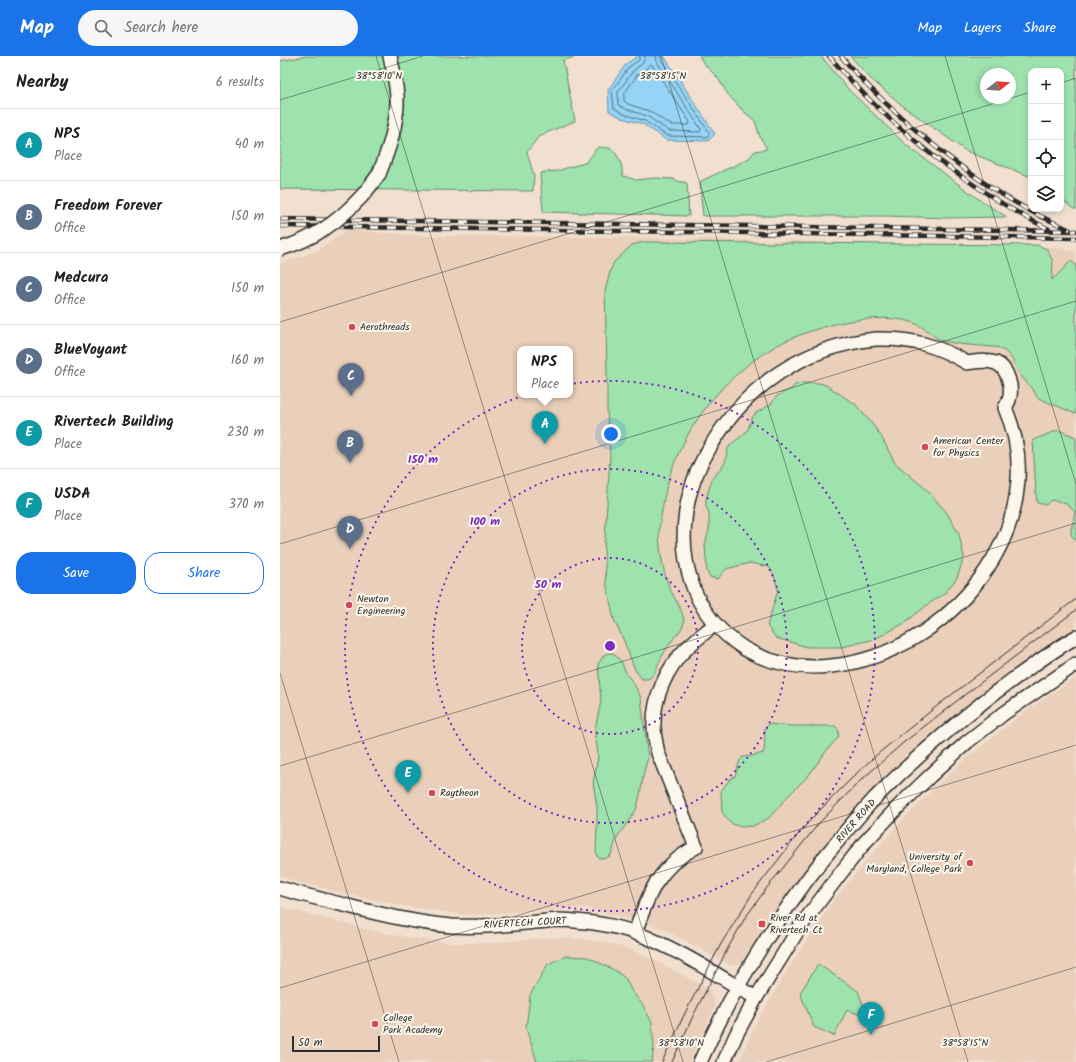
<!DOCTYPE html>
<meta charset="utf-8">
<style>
body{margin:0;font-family:Kalam,sans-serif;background:#f6f6f6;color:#202124}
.controls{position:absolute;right:12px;top:12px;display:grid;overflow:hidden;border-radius:8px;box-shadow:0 2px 6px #0003}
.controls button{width:36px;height:36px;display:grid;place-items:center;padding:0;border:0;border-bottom:1px solid #e0e0e0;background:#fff;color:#202124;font:20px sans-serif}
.compass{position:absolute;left:700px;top:12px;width:36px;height:36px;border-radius:50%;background:#fff;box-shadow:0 2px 6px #0003;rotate:73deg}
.scale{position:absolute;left:12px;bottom:10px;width:88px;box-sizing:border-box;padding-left:4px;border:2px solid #2b2b2b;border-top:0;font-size:11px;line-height:14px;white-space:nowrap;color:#2b2b2b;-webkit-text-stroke:3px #fbf7ec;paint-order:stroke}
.you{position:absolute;left:331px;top:378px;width:14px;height:14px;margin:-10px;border:3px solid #fff;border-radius:50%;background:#1a73e8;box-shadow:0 0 0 6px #1a73e833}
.badge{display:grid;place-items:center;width:26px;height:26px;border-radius:50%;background:#1a73e8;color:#fff;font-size:13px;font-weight:700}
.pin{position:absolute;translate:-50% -33px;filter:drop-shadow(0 1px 2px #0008)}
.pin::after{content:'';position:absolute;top:21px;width:14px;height:12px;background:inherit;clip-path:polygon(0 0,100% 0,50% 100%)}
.popup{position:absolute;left:237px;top:290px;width:56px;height:52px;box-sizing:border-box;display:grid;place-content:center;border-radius:8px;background:#fff;filter:drop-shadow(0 1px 3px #0005);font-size:13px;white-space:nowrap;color:#757577}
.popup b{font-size:15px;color:#202124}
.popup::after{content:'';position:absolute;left:50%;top:100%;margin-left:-8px;border:8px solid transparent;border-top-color:#fff}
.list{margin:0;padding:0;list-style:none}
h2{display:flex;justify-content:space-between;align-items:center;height:52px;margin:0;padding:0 16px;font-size:17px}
h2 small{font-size:13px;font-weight:400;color:#757577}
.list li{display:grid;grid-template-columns:26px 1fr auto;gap:12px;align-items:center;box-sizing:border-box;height:72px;padding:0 16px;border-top:1px solid #e0e0e0}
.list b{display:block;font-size:15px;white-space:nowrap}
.list p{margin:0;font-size:13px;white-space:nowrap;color:#757577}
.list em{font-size:13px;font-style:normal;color:#757577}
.actions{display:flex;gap:8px;padding:12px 16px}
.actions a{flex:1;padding:9px 0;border:1px solid #1a73e8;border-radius:16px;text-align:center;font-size:14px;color:#1a73e8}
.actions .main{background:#1a73e8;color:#fff}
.icon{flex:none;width:22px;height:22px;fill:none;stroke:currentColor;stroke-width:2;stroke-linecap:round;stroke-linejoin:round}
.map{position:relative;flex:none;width:796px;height:1006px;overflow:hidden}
header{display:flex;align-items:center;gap:24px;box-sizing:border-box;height:56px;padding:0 20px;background:#1a73e8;color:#fff}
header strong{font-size:19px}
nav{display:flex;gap:22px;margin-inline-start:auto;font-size:14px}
.search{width:280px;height:36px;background:#f6f6f6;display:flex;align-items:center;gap:10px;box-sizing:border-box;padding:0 14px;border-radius:22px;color:#757577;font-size:15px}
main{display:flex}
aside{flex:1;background:#fff}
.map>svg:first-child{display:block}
</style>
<header>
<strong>Map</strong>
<div class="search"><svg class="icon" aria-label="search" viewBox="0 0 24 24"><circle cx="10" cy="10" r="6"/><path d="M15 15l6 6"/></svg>Search here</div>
<nav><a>Map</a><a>Layers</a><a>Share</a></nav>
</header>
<main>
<aside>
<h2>Nearby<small>6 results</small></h2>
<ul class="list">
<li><span class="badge" style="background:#0f9aa8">A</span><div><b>NPS</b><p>Place</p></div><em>40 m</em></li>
<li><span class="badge" style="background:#5c6f8a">B</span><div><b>Freedom Forever</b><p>Office</p></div><em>150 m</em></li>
<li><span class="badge" style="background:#5c6f8a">C</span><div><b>Medcura</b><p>Office</p></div><em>150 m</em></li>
<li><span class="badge" style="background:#5c6f8a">D</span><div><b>BlueVoyant</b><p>Office</p></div><em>160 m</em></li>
<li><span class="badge" style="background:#0f9aa8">E</span><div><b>Rivertech Building</b><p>Place</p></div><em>230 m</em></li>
<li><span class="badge" style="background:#0f9aa8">F</span><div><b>USDA</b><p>Place</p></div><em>370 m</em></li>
</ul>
<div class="actions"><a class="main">Save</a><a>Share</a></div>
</aside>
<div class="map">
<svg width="796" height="1006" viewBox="0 0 796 1006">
<rect width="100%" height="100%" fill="#f1e0cf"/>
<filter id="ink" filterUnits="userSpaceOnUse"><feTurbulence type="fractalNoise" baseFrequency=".025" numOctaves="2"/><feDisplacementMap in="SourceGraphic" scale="8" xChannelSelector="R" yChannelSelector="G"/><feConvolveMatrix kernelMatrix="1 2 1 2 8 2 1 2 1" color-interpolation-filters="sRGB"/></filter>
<g filter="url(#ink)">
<g fill="#ead0ba" fill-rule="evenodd">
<path d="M 67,174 L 148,180 L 333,181 L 775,191 L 796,196 L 796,575 L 775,588 L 689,649 L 662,672 L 578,754 L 469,902 L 458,909 L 450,909 L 381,872 L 307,852 L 186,859 L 129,851 L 70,839 L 10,824 L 0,819 L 0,207 L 23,200 L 38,194 L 59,180 ZM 240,293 L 290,293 L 290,339 L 240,339 Z"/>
<polygon points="796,621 796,1006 459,1006 473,972 512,906 553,845 591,799 617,770 645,741 688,701 743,657"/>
<polygon points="0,851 103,877 138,883 174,887 210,887 266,882 287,882 308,884 329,887 349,893 368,901 430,933 435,951 409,1006 0,1006"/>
</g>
<g fill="#9ee2ae" stroke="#64866c" fill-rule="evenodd">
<polygon points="26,0 296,0 296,1 283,4 295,65 259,80 247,96 254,120 253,135 0,133 0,5"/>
<polygon points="419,0 541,0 569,34 625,88 697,142 727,161 669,162 605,160 423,160 420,132 421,125 462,106 469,102 475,95 487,93 480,81 475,65 462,54 447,37 437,21 425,9"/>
<path d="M 570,0 L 796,0 L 796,153 L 793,153 L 781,142 L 781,15 L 751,15 L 751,121 L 686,95 L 624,51 L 591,23 ZM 706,18 L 730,18 L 730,42 L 706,42 Z"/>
<path d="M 319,91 C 322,92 326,91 329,92 C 336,94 342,107 342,114 C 343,120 341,114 343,120 L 356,124 L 374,122 L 394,123 L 397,125 L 407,127 L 409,160 L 263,156 L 260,118 L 264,116 L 278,115 L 286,112 L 305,107 C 308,102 313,100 315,94 Z"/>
<path d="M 364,186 L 757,189 L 767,193 L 773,206 L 772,224 L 791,205 L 796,209 L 796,358 L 758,342 C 754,334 747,328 741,320 C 734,310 734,300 721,293 C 718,291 714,291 711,291 C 697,289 664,289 654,280 C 648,275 641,270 634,267 C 614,259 575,263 555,268 C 534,274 516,279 496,290 C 437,323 390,388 382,455 C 381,462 379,469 379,476 C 380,494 382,513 389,530 C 393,542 403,553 404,565 C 404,572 397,578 393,583 C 388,590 383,598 379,606 C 375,615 377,617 368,623 L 362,623 L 355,614 L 344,585 L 334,564 L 326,525 L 324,496 L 330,400 L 327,355 L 327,313 L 325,235 L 330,216 L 334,206 L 352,189 Z"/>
<polygon points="521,327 539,327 546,329 575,348 589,364 601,380 615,407 647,434 667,457 679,478 684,501 677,522 664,538 650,547 623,568 595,583 562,591 527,591 496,582 487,570 498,534 494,519 489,511 470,507 446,513 438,523 430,521 427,516 425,489 429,474 429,457 426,451 426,443 432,423 445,407 447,395 450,389 464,378 468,373 472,362 476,357 490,349 498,339 511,333 515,329"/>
<polygon points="778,374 796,381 796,484 791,479 791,474 795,456 785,447 771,444 766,449 757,447 756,438 753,384"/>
<path d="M 328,597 L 333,597 L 341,605 L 347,619 L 354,628 L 361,642 L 368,702 C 362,718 362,735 357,751 C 353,762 344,770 338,780 C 335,785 333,796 330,800 C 328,801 326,802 324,803 L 318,802 L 316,796 L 317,770 L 317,751 L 313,727 L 318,701 L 317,690 L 315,682 L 315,673 L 321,645 L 318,608 L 324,599 Z"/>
<path d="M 489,668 L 511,670 L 555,670 L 559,675 L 558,682 L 547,694 L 529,719 L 508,740 L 489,762 L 473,770 L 461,771 L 450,767 L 442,756 L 441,735 L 449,724 L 455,720 L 460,704 L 463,701 L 471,700 L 483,697 C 486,689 484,680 485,672 Z"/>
<polygon points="286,900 308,901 336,915 346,923 351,934 362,948 372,966 374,990 372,1006 257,1006 246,972 250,939 268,908"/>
<polygon points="538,908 578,935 583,949 578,958 567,954 554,980 534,971 520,937"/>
</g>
<polygon fill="#95d4f6" stroke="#6b90a5" points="358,0 384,0 435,78 428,85 386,84 363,68 342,62 329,55 328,34 346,8"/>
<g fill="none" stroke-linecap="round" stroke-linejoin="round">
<g stroke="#556f7c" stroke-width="1">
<polyline points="360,0 359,4 349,11 332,35 334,52 344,58 365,65 387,80 427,81 429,78 429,76 381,4 381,0"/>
<polyline points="365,0 363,7 353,15 338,36 338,49 346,53 367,60 389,75 420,76 421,73 377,6 376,0"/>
<polygon points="369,9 371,8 372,9 410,66 409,69 391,69 369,55 348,48 344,45 344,38 357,19 365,14"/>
</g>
<g stroke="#2b2b2b" stroke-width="16">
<g id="minor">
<path d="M 99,118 C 109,93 118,67 117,40 C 116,26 113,13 110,0"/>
<path d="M 596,283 C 631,282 657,289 687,307 C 697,305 706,304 716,307 C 728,312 733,332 729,344 C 729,346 726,349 725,352 C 777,469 668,599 551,610 C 522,613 491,608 465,593 C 440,577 420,554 411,525 C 397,481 405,432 429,393 C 465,330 524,290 596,283 Z"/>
<path d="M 0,832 C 22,839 45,844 68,850 C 102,859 136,867 172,870 C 207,872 243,867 278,864 C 304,865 331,868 356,877 C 398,893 437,919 476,942"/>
<path d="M 355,877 C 368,838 378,811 416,791 L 378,697 C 376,688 374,679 374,670 C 373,642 387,611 407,592 C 416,583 426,576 435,568"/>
<path d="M 420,1006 C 453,932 497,861 547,798 C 563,779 579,759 596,741 C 632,705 671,671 712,639 C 739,619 767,598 796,581"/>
<polyline points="444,1006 456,979 476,942 520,871 560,818 585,786 619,750 650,720 687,686 723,658 796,608"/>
</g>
</g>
<use href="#minor" stroke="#fbf7ec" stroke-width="13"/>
<g stroke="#2b2b2b" stroke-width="1">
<polyline points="382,1006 405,957 441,888 472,838 512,786 531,763 581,713 600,696 657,650 796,543"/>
<polyline points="392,1006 413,960 448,892 465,862 486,833 539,767 580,725 623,687 687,637 796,554"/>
</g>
<g stroke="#2b2b2b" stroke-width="4.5">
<g id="rail">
<path d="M 549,0 C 576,32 607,62 640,89 C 653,101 669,111 684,122 C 711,141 739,159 769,173"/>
<path d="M 561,0 C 577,20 595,37 614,55 C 656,93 703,130 754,157 C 766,163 778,168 790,174"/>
<polyline points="0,163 796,175"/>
<polyline points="0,170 796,182"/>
</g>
</g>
<use href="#rail" stroke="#fbf7ec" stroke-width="3" stroke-dasharray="9" stroke-linecap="butt"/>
<g stroke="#2b2b2b" stroke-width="16" stroke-linecap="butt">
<path id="minor-bridge" d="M 0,193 C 34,183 58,166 82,140 C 88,133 94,125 99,118"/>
</g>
<use href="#minor-bridge" stroke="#fbf7ec" stroke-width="13"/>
</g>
</g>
<path fill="none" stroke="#2b2b2b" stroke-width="1" stroke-opacity="0.45" d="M 96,0 L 403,1006M 381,0 L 688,1006M 665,0 L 796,428M 781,27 L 796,22M 0,44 L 143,0M 0,266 L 751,36M 0,488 L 796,245M 0,617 L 119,1006M 0,710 L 796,467M 0,932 L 796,689M 486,1006 L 796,911"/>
<g fill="none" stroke="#7b2cbf" stroke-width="2" stroke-dasharray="2 4">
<circle cx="330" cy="590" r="88"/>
<circle cx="330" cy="590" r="177"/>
<circle cx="330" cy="590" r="265"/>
</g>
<g fill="#d1495b" stroke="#fbf7ec" stroke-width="1.5">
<circle cx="72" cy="271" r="4"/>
<circle cx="645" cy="391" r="4"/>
<circle cx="69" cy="549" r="4"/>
<circle cx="152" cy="737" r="4"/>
<circle cx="690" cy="807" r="4"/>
<rect x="478" y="864" width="8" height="8" rx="2"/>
<circle cx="95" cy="968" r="4"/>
</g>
<g text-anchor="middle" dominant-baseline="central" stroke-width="4" stroke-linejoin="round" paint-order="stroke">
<g font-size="10" fill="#2b2b2b" stroke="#fbf7ec" text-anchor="start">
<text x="80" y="271">Aerothreads</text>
<text x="653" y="385">American Center<tspan x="653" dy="12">for Physics</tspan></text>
<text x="77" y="543">Newton<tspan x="77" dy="12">Engineering</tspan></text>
<text x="160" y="737">Raytheon</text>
<text x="682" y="801" text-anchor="end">University of<tspan x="682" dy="12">Maryland, College Park</tspan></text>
<text x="490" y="862">River Rd at<tspan x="490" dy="12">Rivertech Ct</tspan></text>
<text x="103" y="962">College<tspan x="103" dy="12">Park Academy</tspan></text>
</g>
<g font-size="10" fill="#2b2b2b" stroke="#fbf7ec">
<text transform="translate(576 765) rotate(-49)">RIVER ROAD</text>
<text transform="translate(245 867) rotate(-3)">RIVERTECH COURT</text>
</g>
</g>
<g font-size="10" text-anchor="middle" fill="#2b2b2b" stroke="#fbf7ec" stroke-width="4" stroke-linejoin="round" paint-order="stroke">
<text x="99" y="23">38°58'10"N</text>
<text x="383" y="23">38°58'15"N</text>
<text x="401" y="990">38°58'10"N</text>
<text x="685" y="990">38°58'15"N</text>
</g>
<circle cx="330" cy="590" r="6" fill="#7b2cbf" stroke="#fbf7ec" stroke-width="2"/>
<g font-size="12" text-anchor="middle" font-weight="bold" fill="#7b2cbf" stroke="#fbf7ec" stroke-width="4" stroke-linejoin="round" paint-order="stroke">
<text x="143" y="407">150 m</text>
<text x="205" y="469">100 m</text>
<text x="268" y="532">50 m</text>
</g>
</svg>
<div class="controls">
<button>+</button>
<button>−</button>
<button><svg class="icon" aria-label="locate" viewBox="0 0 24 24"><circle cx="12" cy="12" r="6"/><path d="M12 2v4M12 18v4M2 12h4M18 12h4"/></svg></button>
<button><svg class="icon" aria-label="layers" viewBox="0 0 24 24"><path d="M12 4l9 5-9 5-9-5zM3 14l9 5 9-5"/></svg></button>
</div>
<svg class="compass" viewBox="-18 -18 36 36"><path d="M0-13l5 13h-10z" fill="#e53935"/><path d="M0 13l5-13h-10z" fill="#757577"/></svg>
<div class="scale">50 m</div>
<div class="you"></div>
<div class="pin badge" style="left:265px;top:388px;background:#0f9aa8">A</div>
<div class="popup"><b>NPS</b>Place</div>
<div class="pin badge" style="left:70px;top:407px;background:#5c6f8a">B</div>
<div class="pin badge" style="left:71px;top:340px;background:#5c6f8a">C</div>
<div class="pin badge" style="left:70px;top:493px;background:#5c6f8a">D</div>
<div class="pin badge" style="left:128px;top:737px;background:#0f9aa8">E</div>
<div class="pin badge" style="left:591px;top:979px;background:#0f9aa8">F</div>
</div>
</main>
